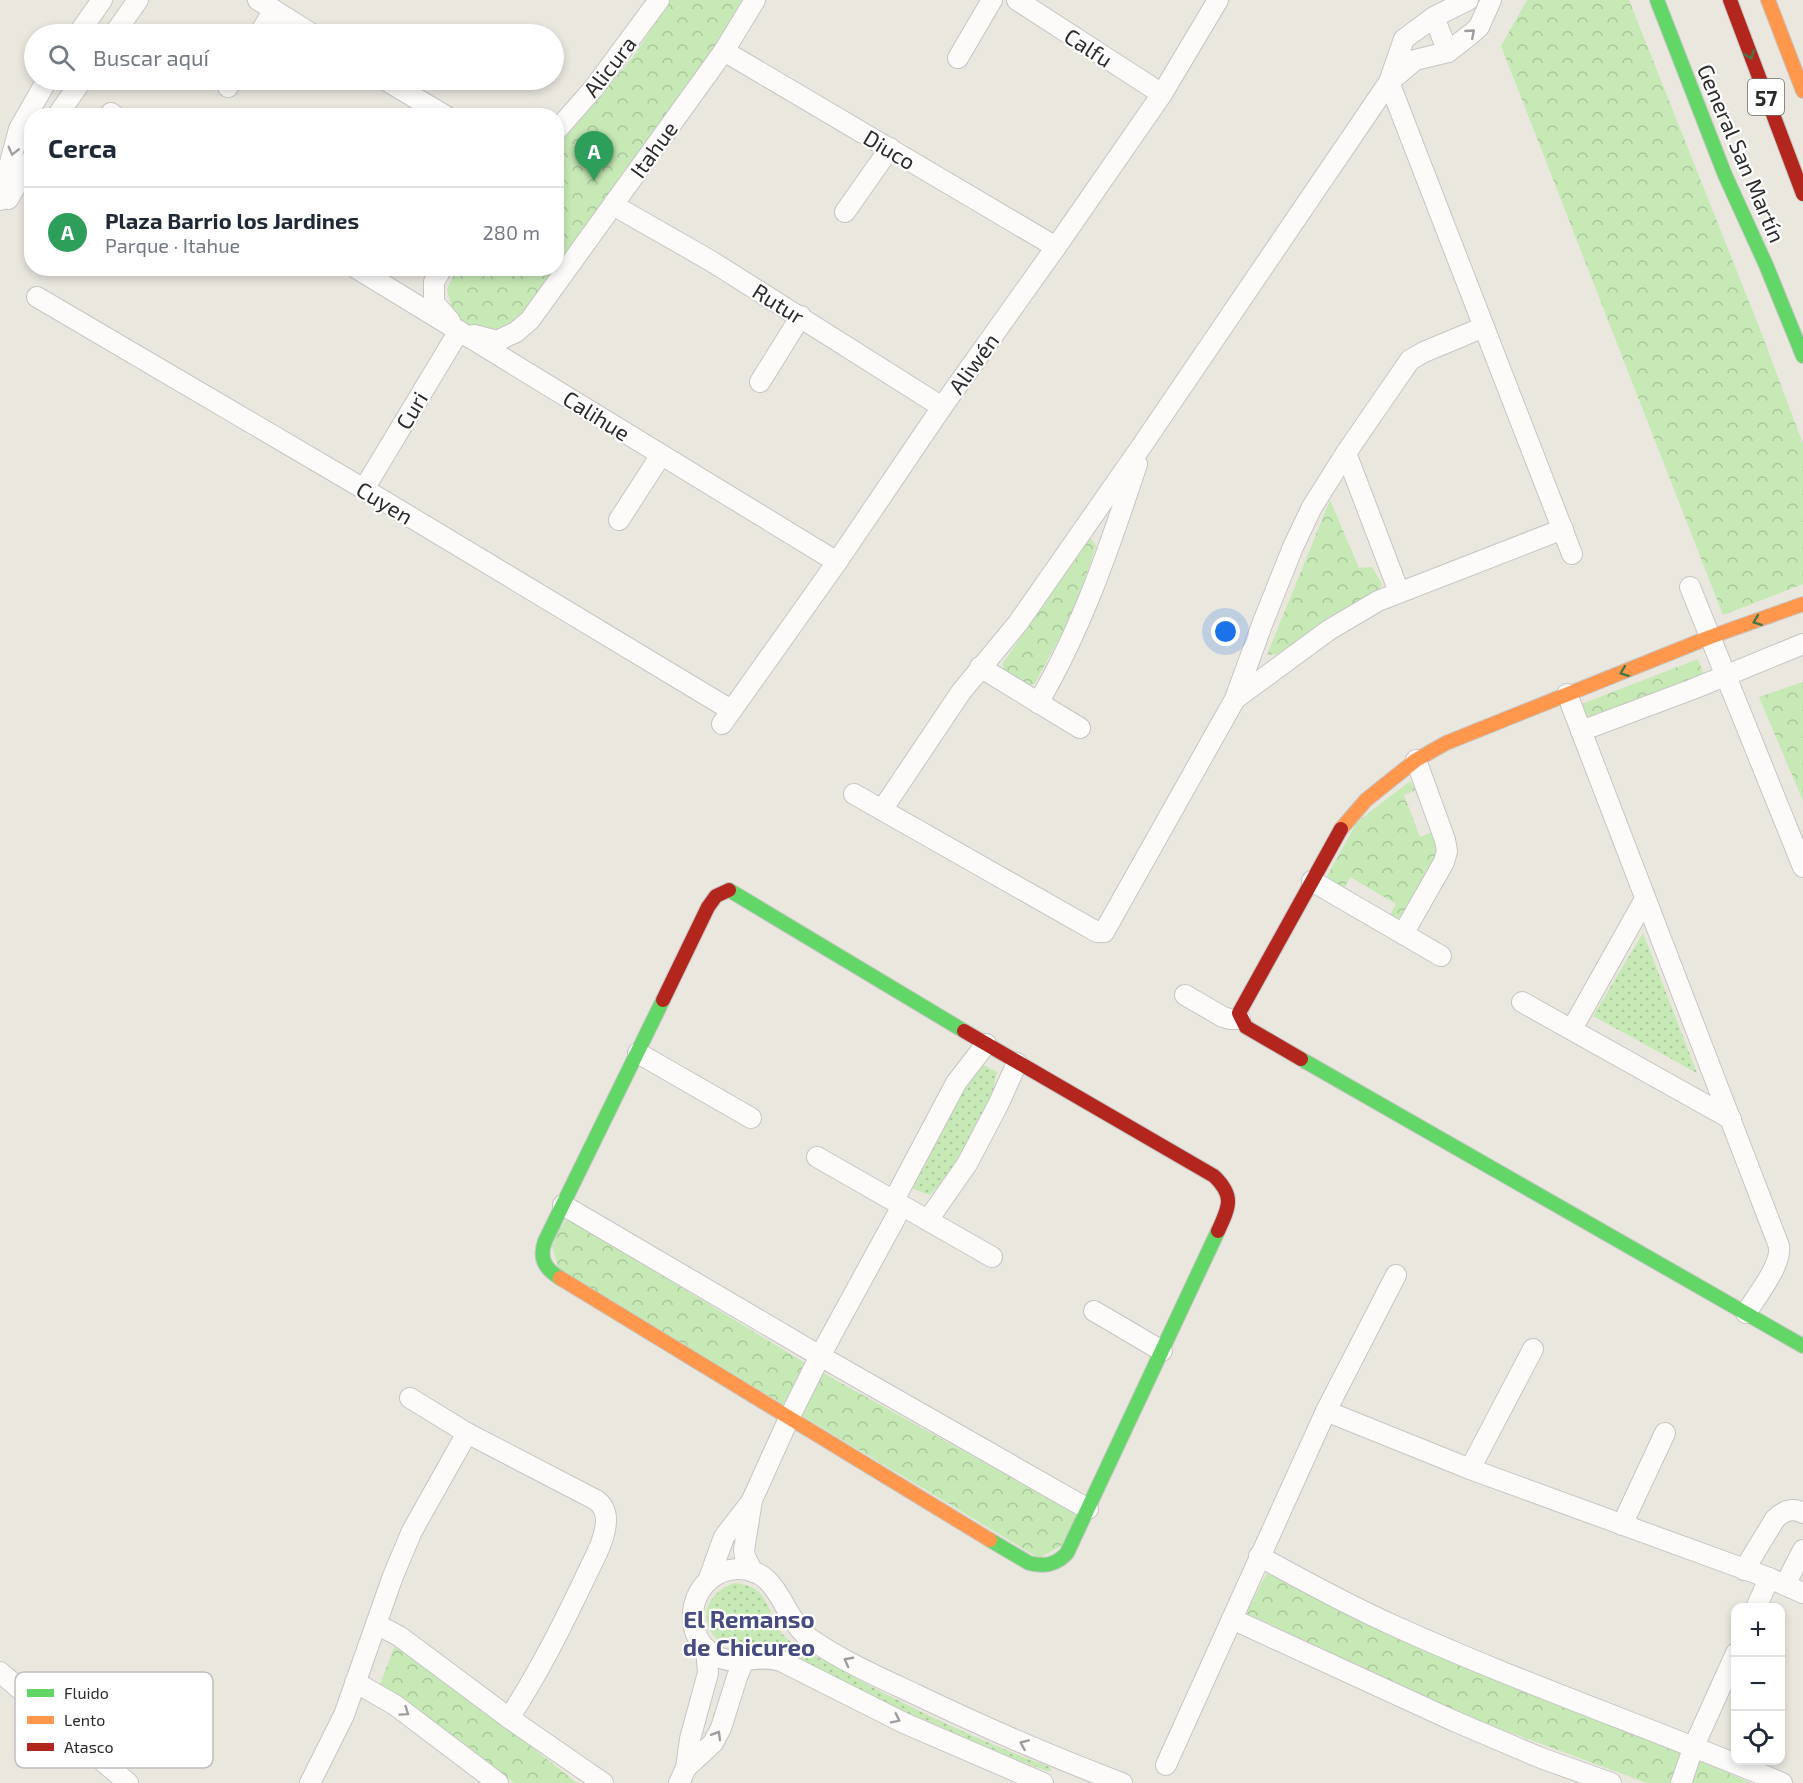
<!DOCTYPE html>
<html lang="es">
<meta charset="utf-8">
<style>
body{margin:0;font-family:"Exo 2",sans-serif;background:#f2f2f3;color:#1f2937}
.controls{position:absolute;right:18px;bottom:18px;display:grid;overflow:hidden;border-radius:12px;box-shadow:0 3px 9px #0003}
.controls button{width:54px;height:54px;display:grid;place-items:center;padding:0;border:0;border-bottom:2px solid #e0e1e3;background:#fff;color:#1f2937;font:30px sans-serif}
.you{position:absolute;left:1226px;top:632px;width:21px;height:21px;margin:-15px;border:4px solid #fff;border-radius:50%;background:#1a73e8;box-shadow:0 0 0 9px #1a73e833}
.badge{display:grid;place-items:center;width:39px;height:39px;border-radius:50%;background:#0f766e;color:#fff;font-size:20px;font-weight:700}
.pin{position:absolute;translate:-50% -50px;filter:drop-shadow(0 2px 3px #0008)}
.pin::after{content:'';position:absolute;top:32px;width:21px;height:18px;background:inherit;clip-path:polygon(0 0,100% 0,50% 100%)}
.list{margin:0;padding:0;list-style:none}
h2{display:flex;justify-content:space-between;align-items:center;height:78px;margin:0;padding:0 24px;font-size:26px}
h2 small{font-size:20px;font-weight:400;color:#747a83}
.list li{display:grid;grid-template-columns:39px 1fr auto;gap:18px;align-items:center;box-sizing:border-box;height:90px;padding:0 24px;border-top:2px solid #e0e1e3}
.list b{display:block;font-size:22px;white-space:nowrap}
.list p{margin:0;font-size:20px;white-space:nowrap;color:#747a83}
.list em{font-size:20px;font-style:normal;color:#747a83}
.icon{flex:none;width:33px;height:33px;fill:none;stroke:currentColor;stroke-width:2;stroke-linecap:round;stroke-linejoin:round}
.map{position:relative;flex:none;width:1803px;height:1783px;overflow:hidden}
.search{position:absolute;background:#fff;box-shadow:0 3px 9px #0003;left:24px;top:24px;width:540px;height:66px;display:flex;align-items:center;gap:15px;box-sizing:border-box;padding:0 21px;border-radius:33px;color:#747a83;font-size:22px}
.panel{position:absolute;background:#fff;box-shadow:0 3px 9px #0003;left:24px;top:108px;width:540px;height:168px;border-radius:24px}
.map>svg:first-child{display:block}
</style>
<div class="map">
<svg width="1803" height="1783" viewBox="0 0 1803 1783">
<defs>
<pattern id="grass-dots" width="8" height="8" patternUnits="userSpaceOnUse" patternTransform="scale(1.5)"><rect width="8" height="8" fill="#c6e9b5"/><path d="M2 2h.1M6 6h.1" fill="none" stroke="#aac89c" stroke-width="1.8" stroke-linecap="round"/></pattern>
<pattern id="park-crowns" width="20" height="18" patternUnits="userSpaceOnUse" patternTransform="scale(1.5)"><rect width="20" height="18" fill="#c6e9b5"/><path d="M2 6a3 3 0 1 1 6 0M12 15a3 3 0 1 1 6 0" fill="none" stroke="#aac89c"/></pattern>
</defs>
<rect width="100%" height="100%" fill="#eae7df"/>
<g fill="url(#grass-dots)">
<polygon points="1643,933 1697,1073 1593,1016"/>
<polygon points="980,1063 997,1072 990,1104 962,1161 930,1195 911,1188 965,1084"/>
<path d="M 735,1583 C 776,1586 764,1623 791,1642 C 807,1653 826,1661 843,1671 C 910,1708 979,1741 1050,1767 L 1051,1771 L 1047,1771 C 1004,1755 961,1739 920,1720 C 876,1700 834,1675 790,1654 C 782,1650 773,1645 764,1644 C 747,1642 732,1653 717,1639 C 695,1618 710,1590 735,1583 Z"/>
</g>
<g fill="url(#park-crowns)">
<polygon points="670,0 742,0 648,157 530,315 485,336 454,317 447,289 457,269 556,268 557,147 633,57"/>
<polygon points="1527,0 1629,0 1763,337 1803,444 1803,584 1723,615 1501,46"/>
<polygon points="1330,500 1359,568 1372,567 1382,584 1378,592 1337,613 1284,654 1267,655"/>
<polygon points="1090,537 1096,546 1073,613 1035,683 1029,686 1003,670 1003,663"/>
<polygon points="1698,659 1705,677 1586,723 1579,705"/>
<polygon points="1803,682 1803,801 1759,697"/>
<polygon points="1410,781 1416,790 1404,795 1420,837 1432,832 1438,848 1436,857 1401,917 1396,918 1390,915 1396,904 1350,877 1344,889 1330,880 1327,876 1357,822"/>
<polygon points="567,1218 807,1364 1080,1516 1065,1544 1039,1558 559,1270 551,1243"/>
<polygon points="1267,1573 1390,1635 1475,1671 1673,1748 1750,1783 1647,1783 1463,1715 1246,1613"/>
<polygon points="395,1645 435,1671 577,1783 514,1783 379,1687"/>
</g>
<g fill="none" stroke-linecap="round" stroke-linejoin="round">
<g stroke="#c7c6c5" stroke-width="22">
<g id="street">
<polyline points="258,0 312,34"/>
<polyline points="1017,0 1162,94"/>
<polyline points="1468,0 1434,17 1404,39 1389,82 1572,554"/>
<polyline points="1434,17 1448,52"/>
<polyline points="78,34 102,0"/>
<polyline points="114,34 138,0"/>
<polyline points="259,34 274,10"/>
<polyline points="724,51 1056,247"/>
<polyline points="958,58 992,0"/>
<polyline points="385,80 446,116"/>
<polyline points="228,87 232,80"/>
<polyline points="111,113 115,116"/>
<polyline points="57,116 82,80"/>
<polyline points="556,131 594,88 659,0"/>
<polyline points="8,199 32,159"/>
<polyline points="0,200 19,129 47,80"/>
<polyline points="613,205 711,261 942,407"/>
<polyline points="845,212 890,148"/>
<polyline points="356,268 837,562"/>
<polyline points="442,268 434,282 434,303 450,321"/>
<polyline points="37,297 364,489 731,710"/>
<polyline points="474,335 497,341 516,332 530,320 724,51 755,0"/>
<polyline points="760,382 801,316"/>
<polyline points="1346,453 1399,592"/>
<polyline points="364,489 459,331"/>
<polyline points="619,520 661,455"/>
<polyline points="1690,587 1803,867"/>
<polyline points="980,667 1080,728"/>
<path d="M 1567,694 L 1779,1246 C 1782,1265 1756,1297 1746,1313"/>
<polyline points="1235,699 1329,630 1378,601 1563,529"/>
<path d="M 1038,703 C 1082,628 1110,546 1137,464"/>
<polyline points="722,724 837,562 942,407 1056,247 1162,94 1218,0"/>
<polyline points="1581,731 1693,689 1803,644"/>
<polyline points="854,794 1097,932 1104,932 1235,699 1263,622 1293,547 1312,507 1346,453 1410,360 1424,352 1484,327"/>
<polyline points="882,810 961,692 1018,623 1143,444 1389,82 1415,60 1448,52 1471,34 1479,27 1491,0"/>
<polyline points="1312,881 1441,956"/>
<polyline points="1403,934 1444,862 1447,851 1445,840 1416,760"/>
<polyline points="1185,995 1223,1017 1230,1019 1240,1019"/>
<polyline points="1522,1002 1731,1119"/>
<polyline points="1572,1029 1645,899"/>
<polyline points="638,1053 751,1118"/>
<polyline points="817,1157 992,1257"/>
<polyline points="894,1200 956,1083 986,1044"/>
<polyline points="563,1205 820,1356 1088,1509"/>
<polyline points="928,1220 967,1164 998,1105 1017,1063"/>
<polyline points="1094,1311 1162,1351"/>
<path d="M 410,1398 L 467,1433 L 596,1500 C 603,1505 606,1512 606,1520 C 606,1540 592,1562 584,1580 C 561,1628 538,1674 509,1718"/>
<polyline points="1326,1411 1470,1469 1769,1578 1803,1593"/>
<polyline points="1470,1469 1533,1349"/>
<polyline points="1622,1525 1665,1433"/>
<path d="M 1259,1556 C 1304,1581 1350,1606 1397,1627 C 1523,1684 1654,1729 1782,1783"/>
<path d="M 1744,1570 L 1775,1519 C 1783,1511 1793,1507 1803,1513"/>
<polyline points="753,1572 745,1557 744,1550 752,1500 790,1416 820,1356 902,1206"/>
<polyline points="708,1581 724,1537 751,1502"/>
<polyline points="1785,1585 1803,1550"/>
<polyline points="1756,1608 1769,1578"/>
<polyline points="1232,1619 1454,1721 1541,1758 1611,1783"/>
<polyline points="376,1624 399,1636 509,1718 603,1783"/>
<polyline points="0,1672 128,1783"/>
<polyline points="355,1682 395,1705 498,1783"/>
<polyline points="1166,1765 1326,1411 1396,1275"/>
<polyline points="686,1768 713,1743 721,1728 737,1677 744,1660"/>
<polyline points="310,1783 344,1715 393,1576 412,1531 467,1433"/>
<polyline points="679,1783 686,1768 690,1739 708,1673 706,1649"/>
<path d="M 1043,1783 L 904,1723 L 781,1661 C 755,1653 736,1668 714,1655 C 676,1632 692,1571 737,1569 C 782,1568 781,1620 812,1640 C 844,1662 881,1678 917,1695 C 984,1727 1052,1757 1122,1783"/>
<polyline points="1681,1783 1694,1746 1736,1653"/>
</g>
</g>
<g stroke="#c7c6c5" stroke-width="16">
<g id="fast">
<polyline points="1657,0 1725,175 1766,265 1803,356"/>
<polyline points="729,890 964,1031"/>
<polyline points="1301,1059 1803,1346"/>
<path d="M 560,1278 C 544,1268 539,1258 545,1241 L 663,1000"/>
<path d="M 990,1540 L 1029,1563 C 1044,1567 1056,1565 1067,1553 L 1218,1231"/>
</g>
</g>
<g stroke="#c7c6c5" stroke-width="16">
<g id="slow">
<polyline points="1768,0 1803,91"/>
<polyline points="1341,829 1366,800 1416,760 1446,743 1710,637 1803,604"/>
<polyline points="560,1278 990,1540"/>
</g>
</g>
<g stroke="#c7c6c5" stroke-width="16">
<g id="jam">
<polyline points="1730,0 1803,194"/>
<polyline points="663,1000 708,907 716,896 729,890"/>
<path d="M 964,1031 L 1214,1176 C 1235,1196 1229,1207 1218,1231"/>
<polyline points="1301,1059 1246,1027 1239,1013 1341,829"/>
</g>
</g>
<use href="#street" stroke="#fcfbfa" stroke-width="20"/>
<use href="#fast" stroke="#63d668" stroke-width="14"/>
<use href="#slow" stroke="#ff974d" stroke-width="14"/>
<use href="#jam" stroke="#b3261e" stroke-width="14"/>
</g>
<defs><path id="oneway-chevron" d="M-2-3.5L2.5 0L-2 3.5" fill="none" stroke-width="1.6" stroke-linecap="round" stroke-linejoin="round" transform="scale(1.5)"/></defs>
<g stroke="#9e9d9d">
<use href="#oneway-chevron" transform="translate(1471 33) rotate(-41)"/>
<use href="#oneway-chevron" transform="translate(13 151) rotate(104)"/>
<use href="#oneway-chevron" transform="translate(848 1661) rotate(-152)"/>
<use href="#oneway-chevron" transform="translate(405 1712) rotate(35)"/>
<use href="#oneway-chevron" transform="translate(896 1719) rotate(26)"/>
<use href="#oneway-chevron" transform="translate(717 1735) rotate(-59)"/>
<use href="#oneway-chevron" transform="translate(1024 1744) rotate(-157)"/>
</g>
<g stroke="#447846">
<use href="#oneway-chevron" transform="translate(1750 55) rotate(69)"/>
<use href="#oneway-chevron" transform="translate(1757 621) rotate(160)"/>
<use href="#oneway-chevron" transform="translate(1624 672) rotate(159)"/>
</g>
<g text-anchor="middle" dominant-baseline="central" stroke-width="4.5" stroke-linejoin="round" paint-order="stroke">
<rect fill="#fff" stroke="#6b6b6b" stroke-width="1.5" x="1748" y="79" width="36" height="36" rx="4.5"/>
<g font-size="21" font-weight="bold" fill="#2b2b2b">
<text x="1766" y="97">57</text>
</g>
<g font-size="22" fill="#2b2b2b" stroke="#fff">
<text transform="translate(1089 47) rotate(33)">Calfu</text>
<text transform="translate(609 66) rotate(-52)">Alicura</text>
<text transform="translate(653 149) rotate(-54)">Itahue</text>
<text transform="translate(890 149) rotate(31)">Diuco</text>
<text transform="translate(1742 153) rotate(67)">General San Martín</text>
<text transform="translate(779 303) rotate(32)">Rutur</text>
<text transform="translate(973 363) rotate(-54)">Aliwén</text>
<text transform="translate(411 410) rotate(-59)">Curi</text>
<text transform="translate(597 415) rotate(32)">Calihue</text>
<text transform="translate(385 502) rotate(31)">Cuyen</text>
</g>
<g font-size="24" font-weight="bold" fill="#464b80" stroke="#fff">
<text x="749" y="1618">El Remanso<tspan x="749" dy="28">de Chicureo</tspan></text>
</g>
</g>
<rect x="15" y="1672" width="198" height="96" rx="9" fill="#fff" stroke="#bfbfbf" stroke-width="1.5"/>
<rect x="27" y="1689" width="27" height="8" fill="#63d668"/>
<rect x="27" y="1716" width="27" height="8" fill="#ff974d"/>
<rect x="27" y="1743" width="27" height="8" fill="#b3261e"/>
<g font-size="16" fill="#2b2b2b">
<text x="64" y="1699">Fluido</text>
<text x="64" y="1726">Lento</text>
<text x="64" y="1753">Atasco</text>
</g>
</svg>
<div class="controls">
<button>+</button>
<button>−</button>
<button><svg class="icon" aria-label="locate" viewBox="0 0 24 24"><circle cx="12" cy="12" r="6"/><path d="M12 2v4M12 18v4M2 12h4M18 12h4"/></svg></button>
</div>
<div class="you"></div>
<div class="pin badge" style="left:594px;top:181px;background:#2e9e5b">A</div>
<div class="search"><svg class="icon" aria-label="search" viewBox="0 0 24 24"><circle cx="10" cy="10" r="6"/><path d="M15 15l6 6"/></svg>Buscar aquí</div>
<section class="panel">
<h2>Cerca<small></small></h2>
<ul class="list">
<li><span class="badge" style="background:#2e9e5b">A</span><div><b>Plaza Barrio los Jardines</b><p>Parque · Itahue</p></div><em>280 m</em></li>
</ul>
</section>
</div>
